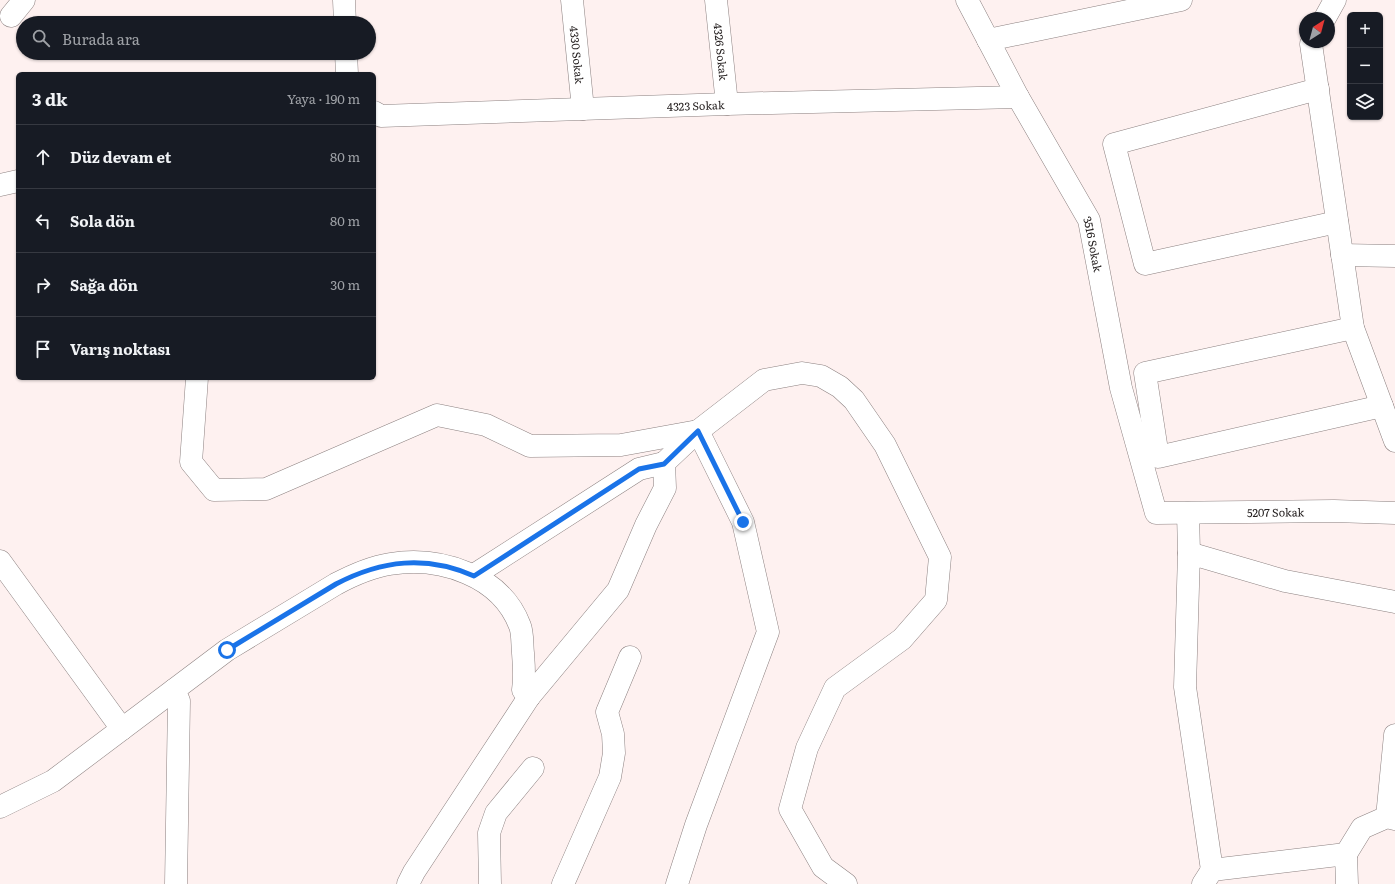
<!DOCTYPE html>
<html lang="tr">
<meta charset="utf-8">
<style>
body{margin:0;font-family:Literata,serif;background:#242831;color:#f1f3f6}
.controls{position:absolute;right:12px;top:12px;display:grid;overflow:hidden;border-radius:6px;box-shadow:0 1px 3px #0004}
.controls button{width:36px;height:36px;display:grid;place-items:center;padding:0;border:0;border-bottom:1px solid #363941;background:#171b24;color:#f1f3f6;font:20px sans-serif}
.compass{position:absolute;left:1299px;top:12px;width:36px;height:36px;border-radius:50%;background:#171b24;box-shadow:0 1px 3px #0004;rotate:36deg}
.stop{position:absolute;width:12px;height:12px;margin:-9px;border:3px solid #1a73e8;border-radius:50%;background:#fff}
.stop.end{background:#1a73e8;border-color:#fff;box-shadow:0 1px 4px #0008}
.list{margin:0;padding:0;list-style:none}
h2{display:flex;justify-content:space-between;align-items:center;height:52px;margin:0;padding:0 16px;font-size:17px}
h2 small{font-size:13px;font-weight:400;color:#9ea1a6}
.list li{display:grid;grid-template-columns:26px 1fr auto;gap:12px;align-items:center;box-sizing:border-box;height:64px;padding:0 16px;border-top:1px solid #363941}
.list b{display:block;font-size:15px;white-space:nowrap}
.list em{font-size:13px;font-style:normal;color:#9ea1a6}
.icon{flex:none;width:22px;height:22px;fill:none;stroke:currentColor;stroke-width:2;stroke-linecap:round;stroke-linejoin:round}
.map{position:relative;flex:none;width:1395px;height:884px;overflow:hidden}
.search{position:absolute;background:#171b24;box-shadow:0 1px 3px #0004;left:16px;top:16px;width:360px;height:44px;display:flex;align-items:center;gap:10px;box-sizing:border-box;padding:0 14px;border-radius:22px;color:#9ea1a6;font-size:15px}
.panel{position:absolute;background:#171b24;box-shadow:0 1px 3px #0004;left:16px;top:72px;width:360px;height:308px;border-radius:6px}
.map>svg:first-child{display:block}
</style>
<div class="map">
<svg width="1395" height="884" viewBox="0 0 1395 884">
<rect width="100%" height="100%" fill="#fef1f0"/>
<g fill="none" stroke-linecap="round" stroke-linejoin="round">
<g stroke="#8c8180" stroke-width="23">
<g id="minor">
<polyline points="344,0 345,23"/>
<path id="s1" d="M 572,0 L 583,109"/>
<path id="s2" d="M 716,0 L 727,104"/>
<path id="s3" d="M 967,0 L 1018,97 L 1089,220 L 1121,388 L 1156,513 L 1334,511 L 1395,513"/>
<polyline points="11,16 24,0"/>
<polyline points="1325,18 1335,0"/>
<polyline points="988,40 1181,0"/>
<polyline points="1312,42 1311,44 1353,328 1395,441"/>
<polyline points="346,53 347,74"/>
<polyline points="1318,89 1114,144 1145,264 1337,222"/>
<path id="s4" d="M 374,112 L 381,116 L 727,104 L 1018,97"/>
<polyline points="0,185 18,181"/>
<polyline points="1342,255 1395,256"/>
<polyline points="1353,328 1145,373 1158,457 1382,406"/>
<polyline points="197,378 191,462 214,490 266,489 437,415 486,425 530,446 621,445 698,431"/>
<polyline points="1188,513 1189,553"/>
<polyline points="0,561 122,729"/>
<polyline points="474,575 639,469 664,463"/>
<polyline points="174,690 179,701 176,884"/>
<path d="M 0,807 L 53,781 L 227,650 L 336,584 C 353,575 371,567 390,564 C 440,556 501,575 520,626 C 523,634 522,645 523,653 C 524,666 525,677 523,690 L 529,697"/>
<polyline points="1387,817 1395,735"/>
<polyline points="1346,854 1347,884"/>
<polyline points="1212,870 1185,687 1189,553 1285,581 1395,602"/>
<polyline points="408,884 414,872 529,697 618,590 646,525 665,488 664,463 698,431 764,380 802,373 821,376 840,387 854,400 885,445 940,557 936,600 902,639 835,688 807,748 790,809 823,867 846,884"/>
<polyline points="490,884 489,833 496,813 533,768"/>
<polyline points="563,884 610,777 614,753 613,734 607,712 630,657"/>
<polyline points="677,884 696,825 768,632 743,522 698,431"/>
<polyline points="1203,884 1212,870 1346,854 1362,828 1387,817 1395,819"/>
</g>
</g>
<use href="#minor" stroke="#fff" stroke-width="22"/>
</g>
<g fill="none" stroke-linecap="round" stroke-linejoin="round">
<path stroke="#1a73e8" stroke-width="5" d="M 227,650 L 336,584 C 382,560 426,555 474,576 L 639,469 L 664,464 L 698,431 L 743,522"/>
</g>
<g text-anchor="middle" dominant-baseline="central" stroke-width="3" stroke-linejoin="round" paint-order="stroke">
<g font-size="11" fill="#272222" stroke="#fff">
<text stroke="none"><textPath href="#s2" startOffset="52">4326 Sokak</textPath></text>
<text stroke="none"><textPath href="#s1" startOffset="55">4330 Sokak</textPath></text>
<text stroke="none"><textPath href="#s4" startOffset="323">4323 Sokak</textPath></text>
<text stroke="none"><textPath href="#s3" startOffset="276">3516 Sokak</textPath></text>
<text stroke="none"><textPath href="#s3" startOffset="672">5207 Sokak</textPath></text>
</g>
</g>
</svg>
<div class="controls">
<button>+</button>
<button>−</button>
<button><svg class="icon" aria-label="layers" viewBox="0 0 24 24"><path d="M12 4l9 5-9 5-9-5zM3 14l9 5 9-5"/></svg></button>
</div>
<svg class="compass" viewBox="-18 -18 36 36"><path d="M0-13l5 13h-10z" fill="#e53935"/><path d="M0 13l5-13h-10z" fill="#9ea1a6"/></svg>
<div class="stop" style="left:227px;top:650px"></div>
<div class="stop end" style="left:743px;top:522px"></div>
<div class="search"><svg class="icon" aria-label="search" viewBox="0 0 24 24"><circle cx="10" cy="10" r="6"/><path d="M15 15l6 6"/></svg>Burada ara</div>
<section class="panel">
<h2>3 dk<small>Yaya · 190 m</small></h2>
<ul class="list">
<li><svg class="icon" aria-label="ahead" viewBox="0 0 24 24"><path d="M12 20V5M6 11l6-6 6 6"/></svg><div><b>Düz devam et</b></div><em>80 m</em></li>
<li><svg class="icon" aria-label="left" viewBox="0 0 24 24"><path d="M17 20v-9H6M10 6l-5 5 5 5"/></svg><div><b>Sola dön</b></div><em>80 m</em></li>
<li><svg class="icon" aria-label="right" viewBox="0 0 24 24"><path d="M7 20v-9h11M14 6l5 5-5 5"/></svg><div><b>Sağa dön</b></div><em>30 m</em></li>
<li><svg class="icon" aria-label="arrive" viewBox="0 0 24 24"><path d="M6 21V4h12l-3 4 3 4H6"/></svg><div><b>Varış noktası</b></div></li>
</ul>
</section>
</div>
